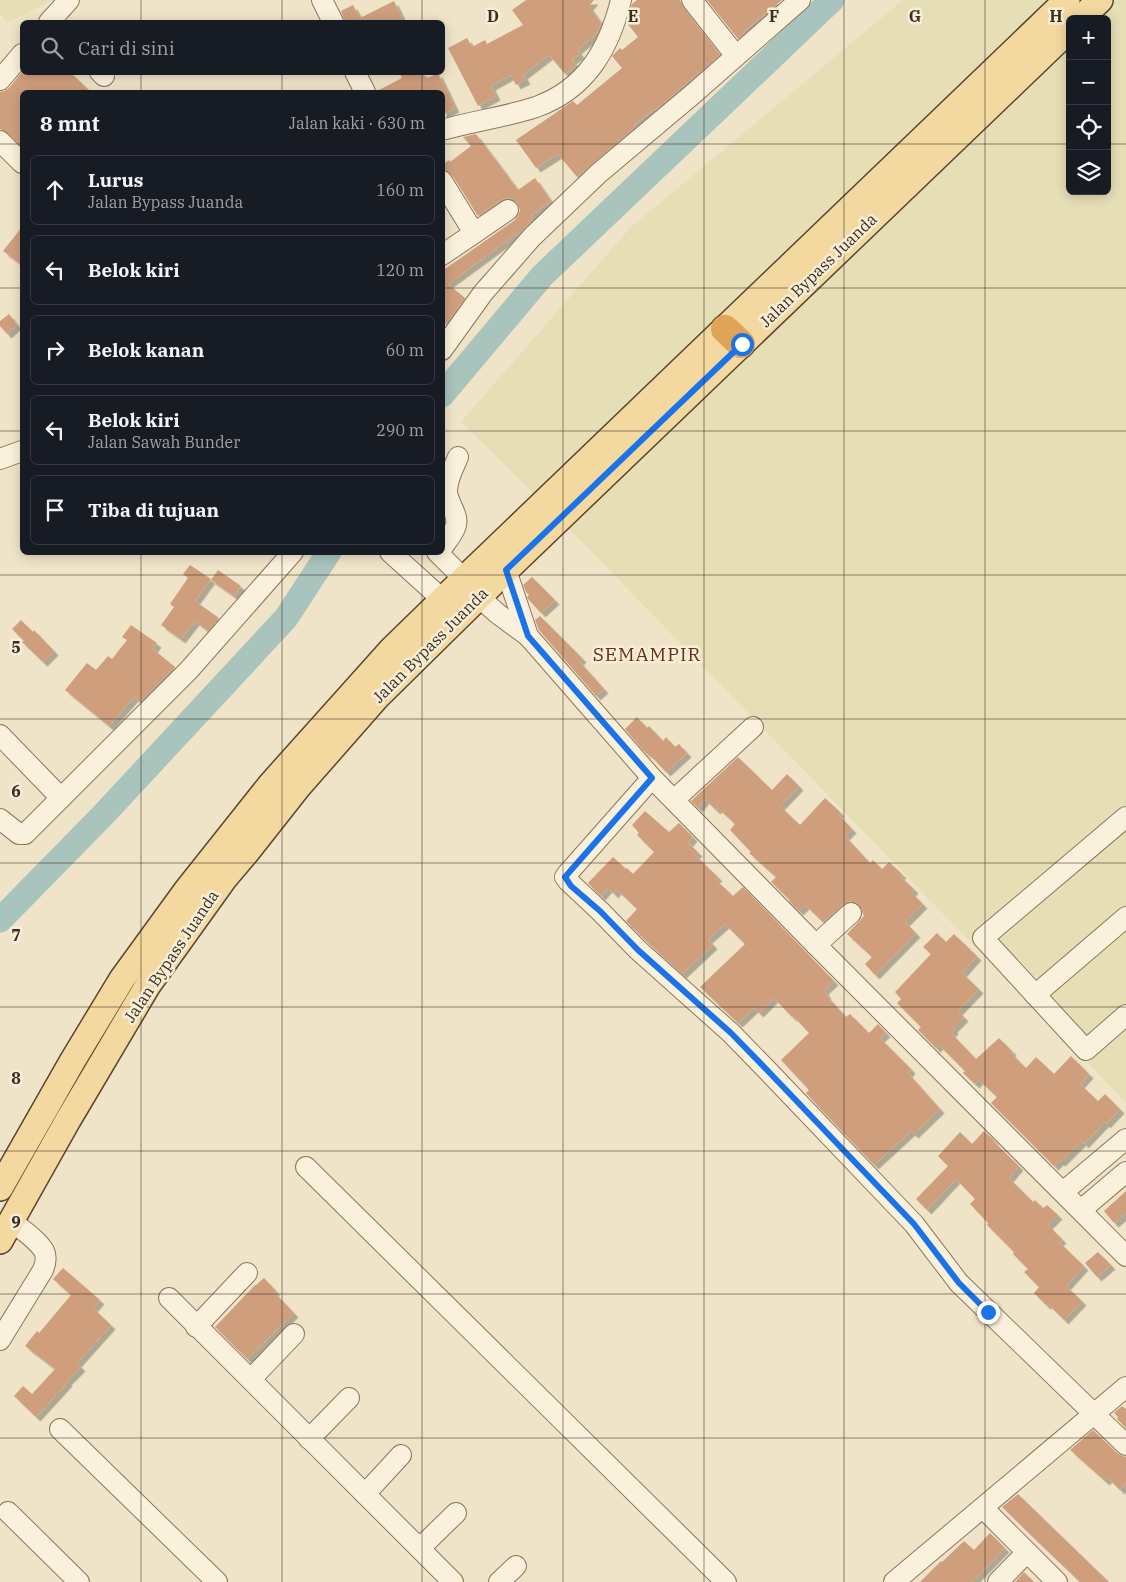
<!DOCTYPE html>
<html lang="id">
<meta charset="utf-8">
<style>
body{margin:0;font-family:"IBM Plex Serif",serif;background:#20242c;color:#f1f3f6}
.controls{position:absolute;right:15px;top:15px;display:grid;overflow:hidden;border-radius:8px;box-shadow:0 2px 12px #0003}
.controls button{width:45px;height:45px;display:grid;place-items:center;padding:0;border:0;border-bottom:1px solid #363941;background:#171b24;color:#f1f3f6;font:25px sans-serif}
.stop{position:absolute;width:15px;height:15px;margin:-11px;border:4px solid #1a73e8;border-radius:50%;background:#fff}
.stop.end{background:#1a73e8;border-color:#fff;box-shadow:0 1px 5px #0008}
.list{margin:0;padding:0;list-style:none}
h2{display:flex;justify-content:space-between;align-items:center;height:65px;margin:0;padding:0 20px;font-size:21px}
h2 small{font-size:16px;font-weight:400;color:#9ea1a6}
.list li{display:grid;grid-template-columns:32px 1fr auto;gap:15px;align-items:center;box-sizing:border-box;height:70px;margin:0 10px 10px;padding:0 10px;border:1px solid #363941;border-radius:8px}
.list b{display:block;font-size:19px;white-space:nowrap}
.list p{margin:0;font-size:16px;white-space:nowrap;color:#9ea1a6}
.list em{font-size:16px;font-style:normal;color:#9ea1a6}
.icon{flex:none;width:28px;height:28px;fill:none;stroke:currentColor;stroke-width:2;stroke-linecap:round;stroke-linejoin:round}
.map{position:relative;flex:none;width:1126px;height:1582px;overflow:hidden}
.search{position:absolute;background:#171b24;box-shadow:0 2px 12px #0003;left:20px;top:20px;width:425px;height:55px;display:flex;align-items:center;gap:12px;box-sizing:border-box;padding:0 18px;border-radius:8px;color:#9ea1a6;font-size:19px}
.panel{position:absolute;background:#171b24;box-shadow:0 2px 12px #0003;left:20px;top:90px;width:425px;height:465px;border-radius:8px}
.map>svg:first-child{display:block}
</style>
<div class="map">
<svg width="1126" height="1582" viewBox="0 0 1126 1582">
<defs>
<filter id="shadow"><feDropShadow dx="4.5" dy="4.5" stdDeviation="0" flood-color="#0004"/></filter>
</defs>
<rect width="100%" height="100%" fill="#f0e4c8"/>
<g fill="#e6deb5" fill-rule="evenodd">
<polygon points="0,0 53,0 7,23 0,13"/>
<path d="M 903,0 L 1126,0 L 1126,1102 L 581,541 L 461,422 L 630,228 ZM 1070,19 L 1107,19 L 1107,191 L 1070,191 Z"/>
</g>
<g fill="none" stroke-linecap="round" stroke-linejoin="round">
<g stroke="#a9c4bc" stroke-width="25">
<polyline points="442,395 542,276 832,0"/>
<polyline points="0,920 104,814 286,618 329,552"/>
</g>
</g>
<g fill="#cf9f7d" filter="url(#shadow)">
<polygon points="526,0 594,0 589,6 601,23 597,33 577,50 580,54 572,60 576,66 565,74 549,55 523,75 526,80 516,85 511,75 491,86 496,96 478,106 448,48 467,38 472,47 485,40 487,44 523,25 512,10"/>
<polygon points="637,0 680,0 683,7 720,55 655,110 654,109 634,125 635,127 577,177 558,154 536,168 516,140 573,101 577,105 622,68 612,56 620,48 622,50 638,37 627,23 628,18 633,14 630,11 632,4"/>
<polygon points="707,0 782,0 744,31 745,32 738,39"/>
<polygon points="394,1 404,22 345,22 341,11 353,5 360,18"/>
<polygon points="22,72 70,72 91,92 22,92 22,147 8,133 0,129 0,92 4,91 9,88"/>
<polygon points="399,72 423,72 426,79 438,73 455,108 442,115 442,92 377,92 377,91 402,78"/>
<polygon points="476,134 518,190 535,178 551,201 531,215 533,219 517,236 516,234 448,284 465,298 442,329 442,271 515,220 518,216 520,210 517,203 513,199 507,198 501,200 478,216 452,175 448,171 442,169 442,165 449,160 450,162 471,146 463,137"/>
<polygon points="22,227 22,265 3,251"/>
<polygon points="9,314 17,325 7,334 0,326 0,321"/>
<polygon points="190,565 211,579 195,601 219,618 208,631 195,621 181,639 161,625 174,607 170,604 188,578 183,574"/>
<polygon points="218,570 241,586 234,596 211,580"/>
<polygon points="532,577 555,600 541,613 528,599 527,597 529,595 526,592 523,585"/>
<polygon points="540,616 582,658 579,661 604,689 596,696 539,630 535,620"/>
<polygon points="21,620 33,632 34,630 54,651 43,662 22,642 24,641 12,629"/>
<polygon points="131,625 157,643 153,649 175,667 140,702 134,697 109,726 65,690 87,663 96,670 108,656 112,659 127,640 122,637"/>
<polygon points="637,717 647,728 649,726 663,741 666,737 675,747 679,744 687,753 666,772 648,753 647,754 641,748 625,729"/>
<polygon points="738,757 772,790 787,774 799,786 780,806 800,825 825,798 840,812 838,814 852,829 845,836 870,863 873,860 882,869 889,862 902,874 900,876 914,889 911,892 923,904 905,922 916,933 875,975 865,964 872,957 847,934 864,916 859,905 855,902 848,901 823,922 805,905 799,911 789,901 790,900 771,882 776,877 749,853 751,852 730,830 735,824 718,808 716,810 705,799 698,808 691,801"/>
<polygon points="645,811 669,832 679,823 693,837 688,843 698,852 695,855 718,877 715,879 733,896 743,887 834,981 824,990 827,995 826,995 846,1017 850,1014 869,1033 878,1024 886,1033 880,1038 911,1069 908,1073 940,1109 914,1134 911,1131 874,1165 815,1103 806,1093 809,1090 781,1060 809,1033 793,1016 792,1017 774,998 759,1013 754,1008 738,1023 700,987 745,944 725,924 708,939 713,945 682,974 646,941 626,921 637,909 617,890 614,894 608,888 601,896 588,883 613,857 626,869 627,868 633,874 654,852 637,835 639,833 632,825"/>
<polygon points="937,933 946,942 954,934 977,956 962,973 979,989 958,1011 964,1017 953,1028 954,1030 951,1033 976,1059 999,1038 1012,1051 1011,1053 1026,1068 1036,1057 1054,1074 1071,1056 1089,1074 1080,1084 1098,1101 1105,1094 1120,1109 1106,1124 1105,1122 1084,1144 1082,1141 1061,1162 1059,1161 1054,1166 991,1103 997,1097 979,1080 975,1084 963,1073 965,1071 939,1045 936,1048 918,1030 921,1027 897,1003 901,999 895,992 931,954 923,947"/>
<polygon points="984,1131 994,1140 993,1141 1019,1166 1009,1178 1033,1202 1035,1200 1043,1208 1047,1205 1058,1215 1048,1225 1062,1239 1059,1242 1084,1266 1066,1286 1082,1301 1064,1320 1048,1304 1046,1305 1034,1293 1039,1287 1024,1272 1028,1269 1013,1254 1014,1252 987,1225 988,1223 970,1204 975,1199 956,1179 927,1210 916,1199 948,1166 938,1156 960,1132 972,1144"/>
<polygon points="1126,1191 1126,1213 1114,1223 1104,1211"/>
<polygon points="1098,1252 1111,1265 1097,1277 1085,1263"/>
<polygon points="63,1268 100,1300 93,1308 111,1325 77,1363 81,1367 67,1381 68,1382 36,1417 14,1396 23,1386 32,1394 55,1369 25,1346 37,1331 39,1333 71,1295 53,1279"/>
<polygon points="264,1278 276,1291 274,1292 294,1313 247,1359 215,1327 255,1285 256,1285"/>
<polygon points="1122,1406 1126,1409 1126,1428 1117,1419 1118,1417 1114,1413"/>
<polygon points="1093,1430 1118,1454 1126,1457 1126,1483 1120,1490 1108,1478 1105,1481 1070,1450"/>
<polygon points="1018,1494 1051,1526 1109,1582 1080,1582 1038,1542 1002,1507"/>
<polygon points="990,1533 1005,1548 972,1582 920,1582 941,1561 942,1562 964,1541 974,1550"/>
<polygon points="1024,1572 1034,1582 1015,1582"/>
</g>
<g fill="none" stroke-linecap="round" stroke-linejoin="round">
<g stroke="#8d765c" stroke-width="22">
<g id="minor">
<polyline points="322,0 333,22"/>
<polyline points="692,0 736,56"/>
<polyline points="49,22 69,0"/>
<polyline points="100,72 104,76"/>
<polyline points="355,72 365,92"/>
<polyline points="0,80 22,54"/>
<path d="M 442,130 C 473,121 506,117 536,107 C 586,89 609,49 621,0"/>
<polyline points="0,141 22,163"/>
<polyline points="442,181 474,233"/>
<polyline points="442,255 508,210"/>
<polyline points="442,350 483,293 532,237 599,173 693,94 800,0"/>
<polyline points="0,459 22,451"/>
<path d="M 442,548 C 447,541 452,535 455,528 C 461,516 447,503 447,491 C 447,479 454,467 458,457"/>
<polyline points="390,552 443,600"/>
<polyline points="437,552 464,579 479,597 498,614 528,636 652,778 816,945 1126,1256"/>
<polyline points="506,570 528,636"/>
<polyline points="0,735 61,798"/>
<polyline points="652,778 568,873 565,877 568,881 600,911 638,950 731,1033 767,1070 914,1224 959,1283 1126,1445"/>
<polyline points="674,800 753,727"/>
<polyline points="1126,817 983,938 1086,1050 1126,1015"/>
<polyline points="0,819 19,834 25,834 189,670 293,552"/>
<polyline points="816,945 851,913"/>
<polyline points="1035,995 1126,917"/>
<polyline points="306,1167 726,1582"/>
<polyline points="1063,1192 1126,1139"/>
<polyline points="1081,1210 1126,1172"/>
<polyline points="169,1298 453,1582"/>
<polyline points="196,1327 247,1273"/>
<path d="M 0,1340 L 43,1270 C 45,1265 47,1257 44,1251 C 37,1239 21,1229 11,1221"/>
<polyline points="251,1379 294,1334"/>
<polyline points="60,1429 217,1582"/>
<polyline points="309,1439 349,1398"/>
<polyline points="365,1494 401,1455"/>
<polyline points="983,1508 1057,1582"/>
<polyline points="8,1512 79,1582"/>
<polyline points="420,1548 456,1513"/>
<polyline points="499,1582 516,1566"/>
<polyline points="894,1582 1126,1387"/>
<polyline points="998,1582 1027,1552"/>
</g>
</g>
<g stroke="#5b4430" stroke-width="28">
<g id="major">
<polyline points="1080,19 1100,0"/>
<polyline points="0,1188 73,1060 122,979 186,891 271,784 391,650 464,579 1067,0"/>
<polyline points="0,1241 68,1120 148,985 224,879 246,853 298,787 377,697 504,572 1070,29"/>
</g>
</g>
<g stroke="#5b4430" stroke-width="30">
<polyline id="highway" points="725,329 741,344"/>
</g>
<use href="#minor" stroke="#faf1dc" stroke-width="20"/>
<use href="#major" stroke="#f3d9a0" stroke-width="25"/>
<use href="#highway" stroke="#e0a458" stroke-width="28"/>
</g>
<g fill="none" stroke-linecap="round" stroke-linejoin="round">
<polyline stroke="#1a73e8" stroke-width="6" points="742,344 506,570 528,636 652,778 565,877 571,886 600,911 638,950 731,1033 767,1070 914,1224 959,1283 988,1312"/>
</g>
<path fill="none" stroke="#3d2e20" stroke-width="1" stroke-opacity="0.55" d="M 141,0 L 141,22M 282,0 L 282,22M 422,0 L 422,22M 563,0 L 563,1582M 704,0 L 704,1582M 844,0 L 844,1582M 985,0 L 985,1582M 141,72 L 141,92M 282,72 L 282,92M 422,72 L 422,92M 0,144 L 22,144M 442,144 L 1070,144M 1107,144 L 1126,144M 0,288 L 22,288M 442,288 L 1126,288M 0,431 L 22,431M 442,431 L 1126,431M 141,552 L 141,1582M 282,552 L 282,1582M 422,552 L 422,1582M 0,575 L 1126,575M 0,719 L 1126,719M 0,863 L 1126,863M 0,1007 L 1126,1007M 0,1151 L 1126,1151M 0,1294 L 1126,1294M 0,1438 L 1126,1438"/>
<g text-anchor="middle" dominant-baseline="central" stroke-width="5" stroke-linejoin="round" paint-order="stroke">
<g font-size="16" fill="#3d2e20" stroke="#f7eed8">
<text transform="translate(818 270) rotate(-44)">Jalan Bypass Juanda</text>
<text transform="translate(430 645) rotate(-45)">Jalan Bypass Juanda</text>
<text transform="translate(171 956) rotate(-56)">Jalan Bypass Juanda</text>
</g>
<g font-size="19" letter-spacing="1" fill="#6b2e1e" stroke="#f7eed8">
<text x="647" y="654">SEMAMPIR</text>
</g>
</g>
<g font-size="16" text-anchor="middle" font-weight="bold" fill="#3d2e20" stroke="#f7eed8" stroke-width="5" stroke-linejoin="round" paint-order="stroke">
<text x="493" y="22">D</text>
<text x="633" y="22">E</text>
<text x="774" y="22">F</text>
<text x="915" y="22">G</text>
<text x="1056" y="22">H</text>
<text x="16" y="653">5</text>
<text x="16" y="797">6</text>
<text x="16" y="941">7</text>
<text x="16" y="1084">8</text>
<text x="16" y="1228">9</text>
</g>
</svg>
<div class="controls">
<button>+</button>
<button>−</button>
<button><svg class="icon" aria-label="locate" viewBox="0 0 24 24"><circle cx="12" cy="12" r="6"/><path d="M12 2v4M12 18v4M2 12h4M18 12h4"/></svg></button>
<button><svg class="icon" aria-label="layers" viewBox="0 0 24 24"><path d="M12 4l9 5-9 5-9-5zM3 14l9 5 9-5"/></svg></button>
</div>
<div class="stop" style="left:742px;top:344px"></div>
<div class="stop end" style="left:988px;top:1312px"></div>
<div class="search"><svg class="icon" aria-label="search" viewBox="0 0 24 24"><circle cx="10" cy="10" r="6"/><path d="M15 15l6 6"/></svg>Cari di sini</div>
<section class="panel">
<h2>8 mnt<small>Jalan kaki · 630 m</small></h2>
<ul class="list">
<li><svg class="icon" aria-label="ahead" viewBox="0 0 24 24"><path d="M12 20V5M6 11l6-6 6 6"/></svg><div><b>Lurus</b><p>Jalan Bypass Juanda</p></div><em>160 m</em></li>
<li><svg class="icon" aria-label="left" viewBox="0 0 24 24"><path d="M17 20v-9H6M10 6l-5 5 5 5"/></svg><div><b>Belok kiri</b></div><em>120 m</em></li>
<li><svg class="icon" aria-label="right" viewBox="0 0 24 24"><path d="M7 20v-9h11M14 6l5 5-5 5"/></svg><div><b>Belok kanan</b></div><em>60 m</em></li>
<li><svg class="icon" aria-label="left" viewBox="0 0 24 24"><path d="M17 20v-9H6M10 6l-5 5 5 5"/></svg><div><b>Belok kiri</b><p>Jalan Sawah Bunder</p></div><em>290 m</em></li>
<li><svg class="icon" aria-label="arrive" viewBox="0 0 24 24"><path d="M6 21V4h12l-3 4 3 4H6"/></svg><div><b>Tiba di tujuan</b></div></li>
</ul>
</section>
</div>
